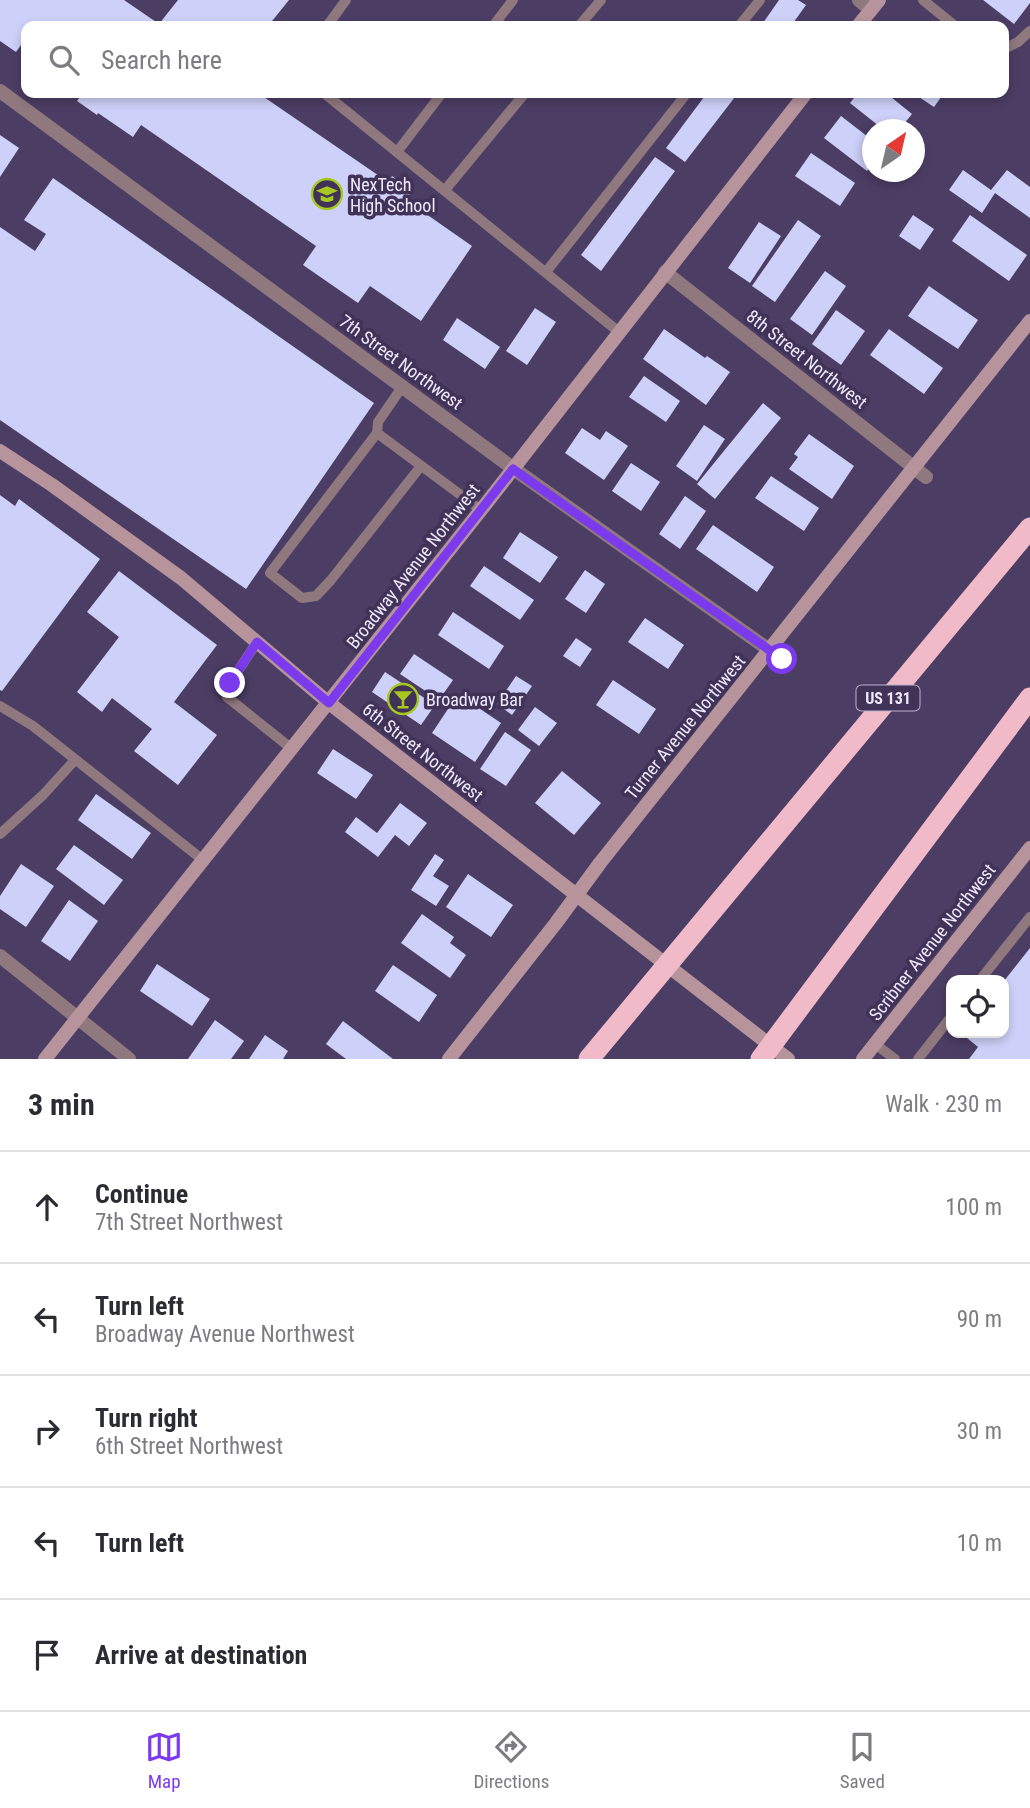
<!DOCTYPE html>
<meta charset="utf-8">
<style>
body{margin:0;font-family:"Roboto Condensed",sans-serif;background:#f7f7f7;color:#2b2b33}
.controls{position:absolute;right:21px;bottom:21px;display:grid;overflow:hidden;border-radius:14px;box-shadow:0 4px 10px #0003}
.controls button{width:63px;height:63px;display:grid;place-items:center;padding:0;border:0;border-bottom:2px solid #e1e1e2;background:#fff;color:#2b2b33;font:35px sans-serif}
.compass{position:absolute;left:862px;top:119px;width:63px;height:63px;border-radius:50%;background:#fff;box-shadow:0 4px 10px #0003;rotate:34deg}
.stop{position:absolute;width:21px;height:21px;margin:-16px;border:5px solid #7c3aed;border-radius:50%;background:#fff}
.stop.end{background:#7c3aed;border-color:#fff;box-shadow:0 2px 7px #0008}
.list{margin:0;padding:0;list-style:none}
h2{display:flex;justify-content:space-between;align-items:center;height:91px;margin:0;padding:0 28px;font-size:30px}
h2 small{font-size:23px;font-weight:400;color:#7c7c81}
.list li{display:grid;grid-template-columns:46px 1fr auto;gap:21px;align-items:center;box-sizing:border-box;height:112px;padding:0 28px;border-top:2px solid #e1e1e2}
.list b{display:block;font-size:26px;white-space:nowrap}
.list p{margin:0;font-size:23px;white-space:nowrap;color:#7c7c81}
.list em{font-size:23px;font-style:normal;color:#7c7c81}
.icon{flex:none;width:38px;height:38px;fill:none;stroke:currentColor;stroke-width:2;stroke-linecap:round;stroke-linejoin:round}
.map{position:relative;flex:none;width:1030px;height:1059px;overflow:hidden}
.search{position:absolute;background:#fff;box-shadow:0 4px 10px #0003;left:21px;right:21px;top:21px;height:77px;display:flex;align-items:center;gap:18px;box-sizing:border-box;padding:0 24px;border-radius:14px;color:#7c7c81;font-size:26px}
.sheet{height:651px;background:#fff}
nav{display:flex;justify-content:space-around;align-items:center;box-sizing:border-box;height:98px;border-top:2px solid #e1e1e2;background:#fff;font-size:19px;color:#7c7c81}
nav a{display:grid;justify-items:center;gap:4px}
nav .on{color:#7c3aed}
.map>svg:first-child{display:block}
</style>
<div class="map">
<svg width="1030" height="1059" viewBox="0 0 1030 1059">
<rect width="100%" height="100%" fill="#4c3d64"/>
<g fill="#cdd1f9">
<polygon points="0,0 124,0 159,24 178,0 289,0 268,26 26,26 26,38 16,52 0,41"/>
<polygon points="779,0 798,0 806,5 791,26 761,26"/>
<polygon points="983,0 1030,0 1030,3 1014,24"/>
<polygon points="83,93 258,93 388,182 392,176 412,191 406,200 472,246 421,321 370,286 358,303 303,265 316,246 141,125 133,137 98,113 97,115 77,101"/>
<polygon points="707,93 738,93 685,162 666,148"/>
<polygon points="858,93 886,93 912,114 899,130 884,130 850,103"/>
<polygon points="913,93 944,93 934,107"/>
<polygon points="841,116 872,140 872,164 867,171 824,138"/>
<polygon points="0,135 19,148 0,177"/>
<polygon points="811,153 855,183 840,206 795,176"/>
<polygon points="655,157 675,171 601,271 581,255"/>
<polygon points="963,170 991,190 1007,170 1030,187 1030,218 995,193 982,213 949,190"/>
<polygon points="53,178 374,403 246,589 0,420 0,227 35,251 46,234 24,220"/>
<polygon points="913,215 934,229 920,250 899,236"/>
<polygon points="970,215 1027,255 1009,281 952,241"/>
<polygon points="798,220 821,236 775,302 752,286"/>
<polygon points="759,222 781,236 750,283 728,268"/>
<polygon points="825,271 846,286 812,335 790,319"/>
<polygon points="929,286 978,320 958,349 908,316"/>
<polygon points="535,308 556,322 527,365 506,351"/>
<polygon points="836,310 865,331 841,365 812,344"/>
<polygon points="457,318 500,347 485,369 443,340"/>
<polygon points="664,329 705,358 707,356 730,372 706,405 643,359"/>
<polygon points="889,329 943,368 924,394 870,355"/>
<polygon points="644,376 680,401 666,422 629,397"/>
<polygon points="763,403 781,418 715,499 697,484"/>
<polygon points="704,425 725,439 697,481 676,466"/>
<polygon points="582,428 600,440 606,431 628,446 604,480 565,453"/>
<polygon points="809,434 854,466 832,499 789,469 798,457 794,454"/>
<polygon points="631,463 660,482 641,511 612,491"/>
<polygon points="771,476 819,508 804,531 755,498"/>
<polygon points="0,495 15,506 19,499 100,559 2,691 0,690"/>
<polygon points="685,496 706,511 680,549 659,534"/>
<polygon points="713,525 774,567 757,592 696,549"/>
<polygon points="520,532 558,557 540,583 503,558"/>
<polygon points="484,566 534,600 520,620 470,586"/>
<polygon points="585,570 605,584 586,613 565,599"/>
<polygon points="119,571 217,645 174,702 217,735 178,785 134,751 152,729 112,698 102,712 77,692 119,637 87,612"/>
<polygon points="453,612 504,646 489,669 438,635"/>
<polygon points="645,618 684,645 668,669 628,642"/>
<polygon points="576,638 592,649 580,667 563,656"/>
<polygon points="414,654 453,680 439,700 400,674"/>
<polygon points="385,672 435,705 421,725 372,692"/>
<polygon points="516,676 532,686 512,715 497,704"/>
<polygon points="613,680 656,709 639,734 596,705"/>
<polygon points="458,694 501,723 475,762 432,733"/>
<polygon points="535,707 557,723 539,746 518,730"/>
<polygon points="505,732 531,750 506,786 480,769"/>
<polygon points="333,749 373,775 356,799 317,773"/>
<polygon points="562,771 601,803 574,835 535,803"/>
<polygon points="96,794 151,833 132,859 78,820"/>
<polygon points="400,803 427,823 409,846 395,835 378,857 345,832 356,817 377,833"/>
<polygon points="74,845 123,880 104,905 56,869"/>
<polygon points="435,854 444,860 433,876 449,886 436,906 411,890"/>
<polygon points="21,864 54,886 26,927 0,909 0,896"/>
<polygon points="468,874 513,905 491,937 446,907"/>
<polygon points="69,900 98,921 70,961 41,941"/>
<polygon points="422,914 454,937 450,943 466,955 450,978 401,943"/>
<polygon points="1030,948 1030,1059 969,1059 978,1047 961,1033 1004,1033 1004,981"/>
<polygon points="157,964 210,999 192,1026 140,991"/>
<polygon points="393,965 437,995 419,1022 375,991"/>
<polygon points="215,1020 244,1041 231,1059 188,1059"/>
<polygon points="343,1021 393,1059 346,1059 326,1044"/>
<polygon points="265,1035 288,1051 283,1059 249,1059"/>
</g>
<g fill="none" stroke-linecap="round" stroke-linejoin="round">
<g stroke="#8f787e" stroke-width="10">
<polyline points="923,0 955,26"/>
<polyline points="327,26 346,0"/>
<polyline points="493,26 513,0"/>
<polyline points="579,26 601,0"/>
<polyline points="739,26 760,0"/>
<polyline points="1004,49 1018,42 1030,31"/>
<polyline points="324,93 619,332"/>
<polyline points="397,152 442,93"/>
<polyline points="445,190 525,93"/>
<polyline points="546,272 687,93"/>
<polyline points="402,387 378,422 377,433 481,510"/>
<polyline points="377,433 270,573 302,598 316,596 331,580 421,466"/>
<polyline points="257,642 230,683 227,697 292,749"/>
<polyline points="0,706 33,726 203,860"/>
<polyline points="0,834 43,795 75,760"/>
<polyline points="980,980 1030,917"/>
<polyline points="875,1044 895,1059"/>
<polyline points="918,1059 951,1017"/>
</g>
<g stroke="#8f787e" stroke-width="14">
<polyline points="859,0 871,10"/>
<polyline points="0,91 514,469 782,659"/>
<polyline points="665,272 926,477"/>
<polyline points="0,956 129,1059"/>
</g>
<g stroke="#b7939c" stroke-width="14">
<polyline points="858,26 879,0"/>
<polyline points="0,451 52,485 181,578 329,703 788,1059"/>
<polyline points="45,1059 481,510 806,93"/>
<polyline points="449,1059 556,923 600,863 1030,321"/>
<polyline points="863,1059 1030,848"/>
</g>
<g stroke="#f1bac9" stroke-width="21">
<polyline points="589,1059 1030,528"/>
<polyline points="761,1059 1030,698"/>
</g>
</g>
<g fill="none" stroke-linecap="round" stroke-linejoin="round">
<polyline stroke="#7c3aed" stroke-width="9" points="230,683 257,642 329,703 513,469 782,659"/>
</g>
<defs>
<g id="school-ring" transform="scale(1.575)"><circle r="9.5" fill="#413258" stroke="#a7c81f" stroke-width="1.5"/><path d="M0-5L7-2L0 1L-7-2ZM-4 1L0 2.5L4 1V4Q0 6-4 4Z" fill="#a7c81f"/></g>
<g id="bar-ring" transform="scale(1.575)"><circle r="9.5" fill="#413258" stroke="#a7c81f" stroke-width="1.5"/><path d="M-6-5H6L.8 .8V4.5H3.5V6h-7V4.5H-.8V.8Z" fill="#a7c81f"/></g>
</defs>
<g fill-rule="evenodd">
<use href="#school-ring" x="327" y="194"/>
<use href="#bar-ring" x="403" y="699"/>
</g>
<g text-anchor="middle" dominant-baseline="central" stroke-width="7" stroke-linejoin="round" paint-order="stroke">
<rect fill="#413258" stroke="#bbb2cb" stroke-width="2" x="856.5" y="685.5" width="63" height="25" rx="5"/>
<g font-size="16" font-weight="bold" fill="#efe9fc">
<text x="888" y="698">US 131</text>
</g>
<g font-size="18" fill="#efe9fc" stroke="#413258" text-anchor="start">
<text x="350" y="184">NexTech<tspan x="350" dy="21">High School</tspan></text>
<text x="426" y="699">Broadway Bar</text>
</g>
<g font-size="18" fill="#efe9fc" stroke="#413258">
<text transform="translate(807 359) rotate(38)">8th Street Northwest</text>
<text transform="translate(401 362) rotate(36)">7th Street Northwest</text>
<text transform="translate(413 566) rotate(-52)">Broadway Avenue Northwest</text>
<text transform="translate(685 727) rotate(-51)">Turner Avenue Northwest</text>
<text transform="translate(423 752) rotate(38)">6th Street Northwest</text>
<text transform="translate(932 942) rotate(-52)">Scribner Avenue Northwest</text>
</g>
</g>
</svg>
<div class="controls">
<button><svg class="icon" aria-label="locate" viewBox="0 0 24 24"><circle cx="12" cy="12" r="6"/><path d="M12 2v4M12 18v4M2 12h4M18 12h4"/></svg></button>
</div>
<svg class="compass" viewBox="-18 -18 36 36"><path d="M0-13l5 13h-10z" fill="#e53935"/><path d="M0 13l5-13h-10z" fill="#7c7c81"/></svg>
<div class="stop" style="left:782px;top:659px"></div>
<div class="stop end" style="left:230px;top:683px"></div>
<div class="search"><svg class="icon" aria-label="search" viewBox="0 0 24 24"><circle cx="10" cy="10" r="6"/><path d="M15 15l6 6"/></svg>Search here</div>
</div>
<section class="sheet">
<h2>3 min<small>Walk · 230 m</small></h2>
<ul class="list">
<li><svg class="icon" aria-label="ahead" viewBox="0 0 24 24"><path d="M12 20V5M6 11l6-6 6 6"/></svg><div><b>Continue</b><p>7th Street Northwest</p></div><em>100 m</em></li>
<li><svg class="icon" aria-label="left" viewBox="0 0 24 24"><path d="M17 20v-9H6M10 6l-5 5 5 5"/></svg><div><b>Turn left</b><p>Broadway Avenue Northwest</p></div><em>90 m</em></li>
<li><svg class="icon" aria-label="right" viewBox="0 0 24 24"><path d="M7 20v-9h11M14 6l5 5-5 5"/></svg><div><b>Turn right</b><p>6th Street Northwest</p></div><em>30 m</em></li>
<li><svg class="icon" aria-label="left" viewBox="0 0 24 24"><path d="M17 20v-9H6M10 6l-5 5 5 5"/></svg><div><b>Turn left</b></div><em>10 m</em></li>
<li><svg class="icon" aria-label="arrive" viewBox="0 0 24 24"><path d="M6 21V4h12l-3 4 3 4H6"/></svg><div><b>Arrive at destination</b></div></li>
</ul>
</section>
<nav>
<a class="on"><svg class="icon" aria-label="map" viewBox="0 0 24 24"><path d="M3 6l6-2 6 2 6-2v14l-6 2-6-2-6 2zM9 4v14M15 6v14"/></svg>Map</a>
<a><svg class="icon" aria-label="directions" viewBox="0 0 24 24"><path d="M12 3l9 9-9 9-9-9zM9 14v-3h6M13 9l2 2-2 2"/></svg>Directions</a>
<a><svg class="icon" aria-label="saved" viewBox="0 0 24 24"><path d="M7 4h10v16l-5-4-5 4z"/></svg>Saved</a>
</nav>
